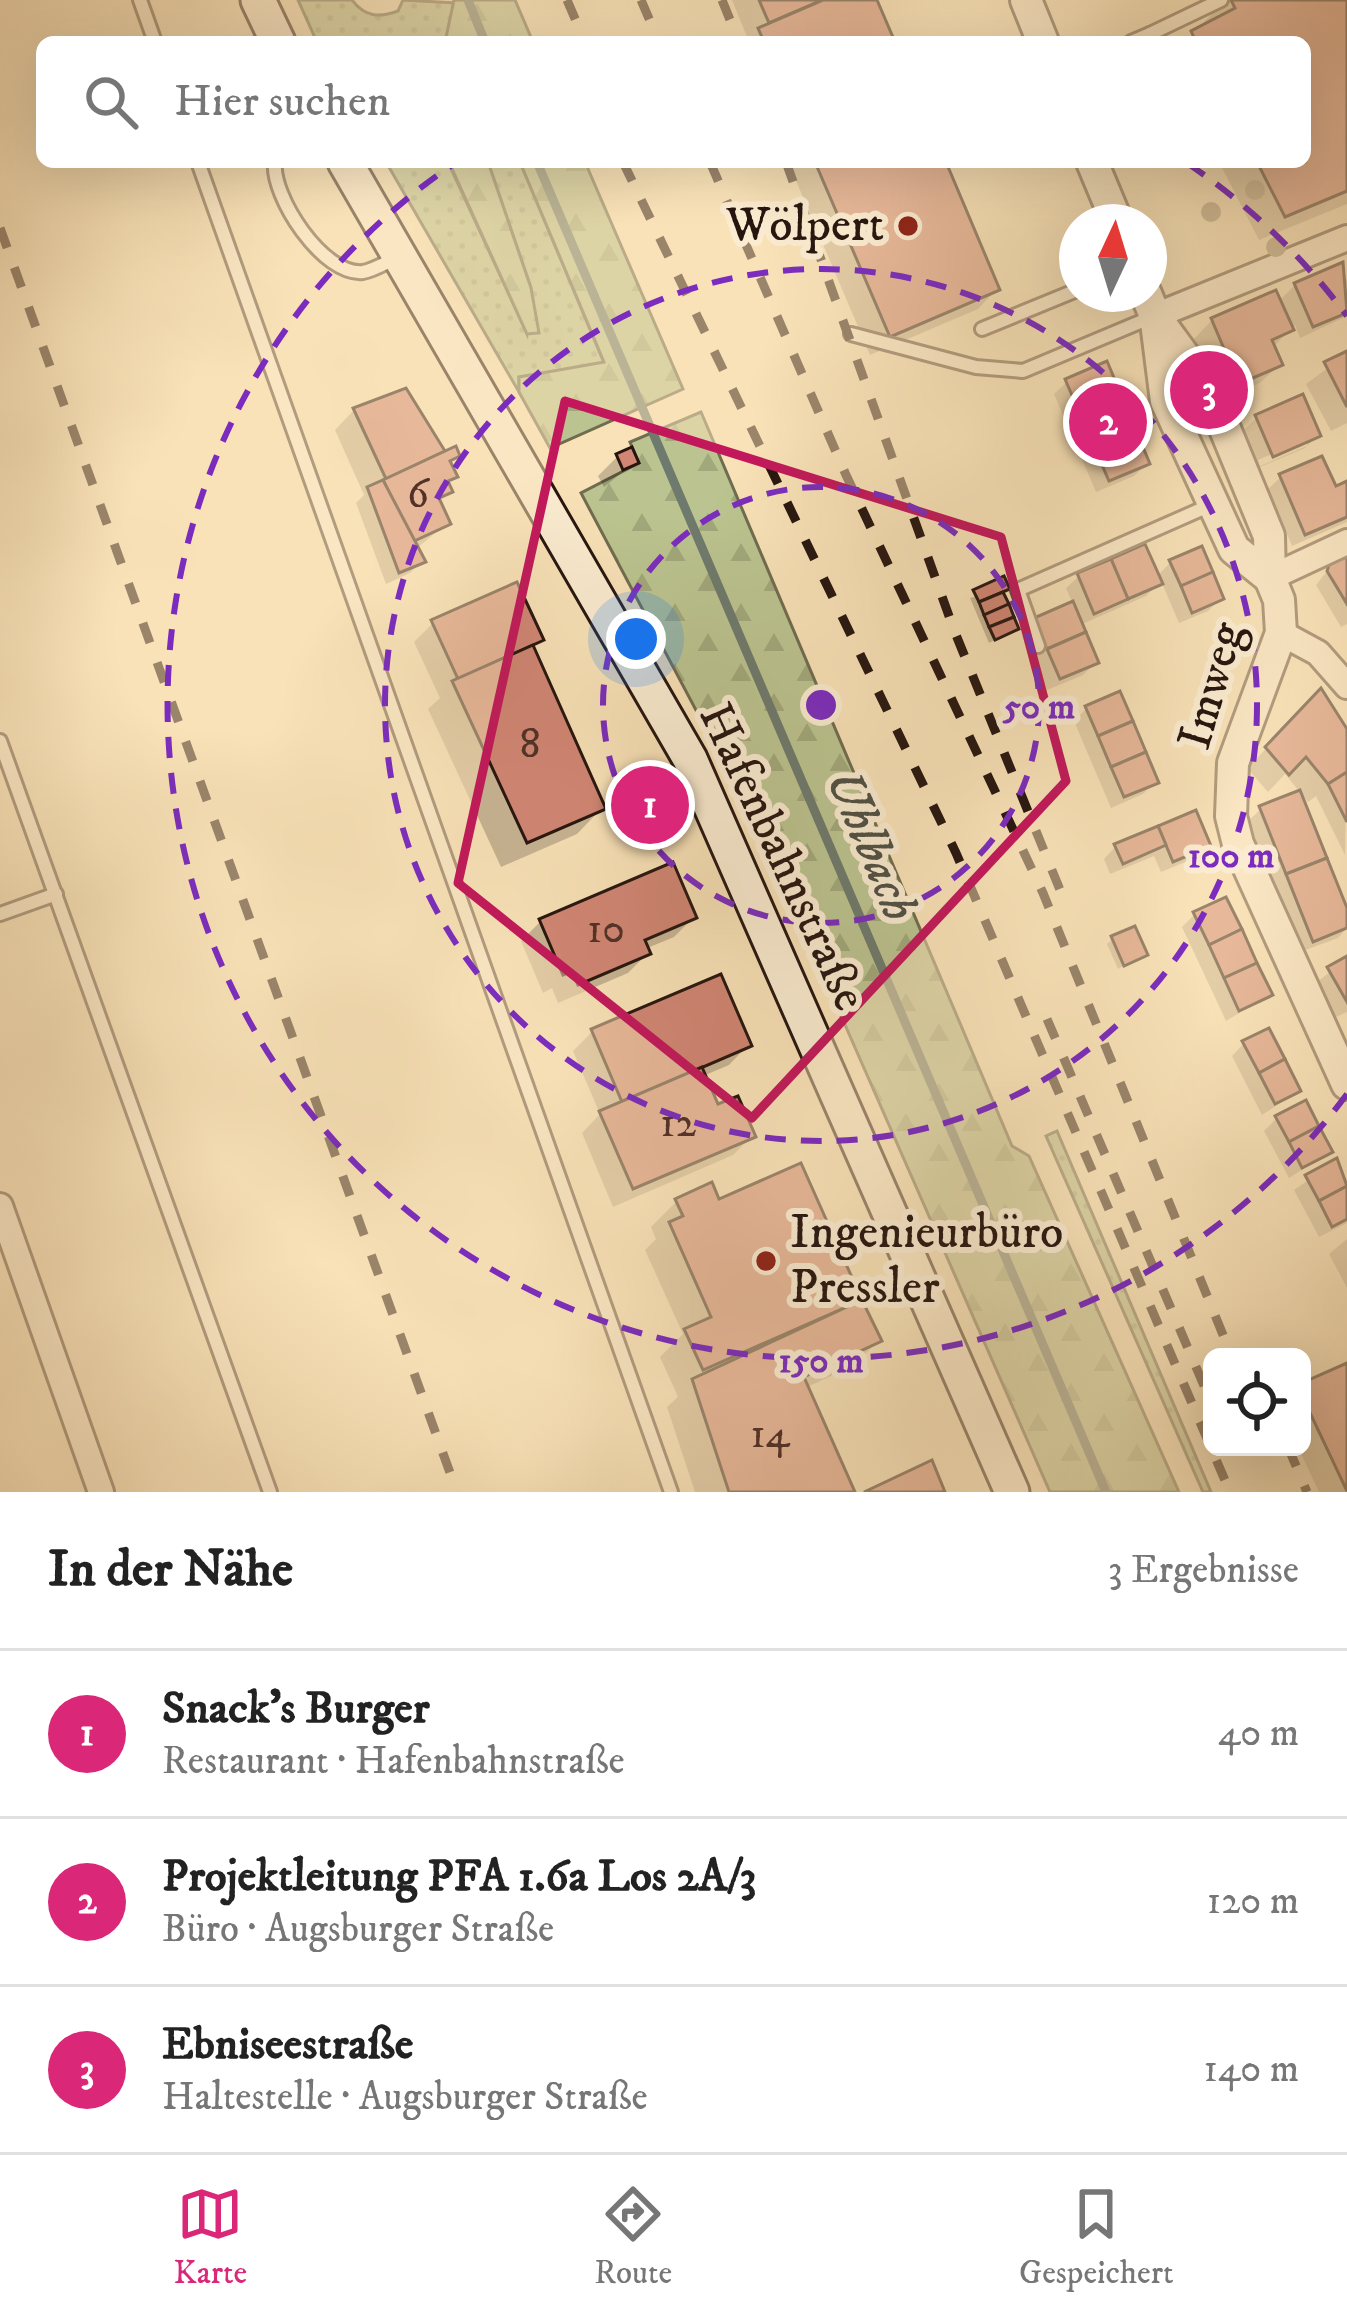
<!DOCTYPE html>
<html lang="de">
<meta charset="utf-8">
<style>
body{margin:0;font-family:"IM FELL DW Pica",serif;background:#f2f2f2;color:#222}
.controls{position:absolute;right:36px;bottom:36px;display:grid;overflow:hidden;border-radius:18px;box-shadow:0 12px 48px #0002}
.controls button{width:108px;height:108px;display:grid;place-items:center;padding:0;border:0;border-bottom:3px solid #e0e0e0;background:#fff;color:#222;font:60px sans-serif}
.compass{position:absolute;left:1059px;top:204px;width:108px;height:108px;border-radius:50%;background:#fff;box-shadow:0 12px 48px #0002;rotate:4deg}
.you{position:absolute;left:636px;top:639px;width:42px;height:42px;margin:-30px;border:9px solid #fff;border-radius:50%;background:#1a73e8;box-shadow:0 0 0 18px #1a73e833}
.badge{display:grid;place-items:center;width:78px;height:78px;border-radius:50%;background:#db2777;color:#fff;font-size:39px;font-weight:700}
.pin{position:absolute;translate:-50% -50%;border:6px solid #fff;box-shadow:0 3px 12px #0006}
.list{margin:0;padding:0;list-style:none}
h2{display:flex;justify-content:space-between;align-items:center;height:156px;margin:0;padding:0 48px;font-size:51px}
h2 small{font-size:39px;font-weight:400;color:#767676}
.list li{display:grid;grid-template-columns:78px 1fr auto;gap:36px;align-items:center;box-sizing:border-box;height:168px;padding:0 48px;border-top:3px solid #e0e0e0}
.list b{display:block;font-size:45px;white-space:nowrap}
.list p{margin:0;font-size:39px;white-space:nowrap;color:#767676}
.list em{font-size:39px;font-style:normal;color:#767676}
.icon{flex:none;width:66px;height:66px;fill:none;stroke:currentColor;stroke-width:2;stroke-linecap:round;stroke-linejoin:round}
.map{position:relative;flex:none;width:1347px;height:1492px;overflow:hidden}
.search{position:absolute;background:#fff;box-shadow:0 12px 48px #0002;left:36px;right:36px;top:36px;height:132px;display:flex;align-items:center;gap:30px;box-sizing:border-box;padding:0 42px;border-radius:18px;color:#767676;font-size:45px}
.sheet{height:660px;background:#fff}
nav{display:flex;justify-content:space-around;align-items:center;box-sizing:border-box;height:168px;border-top:3px solid #e0e0e0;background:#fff;font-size:33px;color:#767676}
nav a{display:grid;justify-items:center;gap:6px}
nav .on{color:#db2777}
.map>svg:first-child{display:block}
</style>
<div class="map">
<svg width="1347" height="1492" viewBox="0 0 1347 1492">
<defs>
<pattern id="grass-dots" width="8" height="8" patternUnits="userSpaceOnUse" patternTransform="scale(3)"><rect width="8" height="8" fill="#bbc490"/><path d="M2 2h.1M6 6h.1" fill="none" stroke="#a1a87b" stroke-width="1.8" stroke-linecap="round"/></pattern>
<pattern id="forest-firs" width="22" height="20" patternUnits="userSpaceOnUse" patternTransform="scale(3)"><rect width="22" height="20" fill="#bbc490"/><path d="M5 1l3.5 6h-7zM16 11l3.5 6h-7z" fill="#a1a87b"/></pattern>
</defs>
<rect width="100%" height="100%" fill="#f9e2b8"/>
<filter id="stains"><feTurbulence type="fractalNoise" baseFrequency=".00167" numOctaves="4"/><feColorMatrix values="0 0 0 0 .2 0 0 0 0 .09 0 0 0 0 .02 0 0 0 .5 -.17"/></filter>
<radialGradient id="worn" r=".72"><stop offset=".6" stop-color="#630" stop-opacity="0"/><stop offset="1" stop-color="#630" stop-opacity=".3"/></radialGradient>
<g fill="url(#grass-dots)" stroke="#706c50" stroke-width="3">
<path d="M 298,0 L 352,0 C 365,17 379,18 398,11 L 403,0 L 455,3 L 445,42 L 317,42 Z"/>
<polygon points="386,162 448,162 527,334 531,288 488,162 520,162 604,363 519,377 519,392"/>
<polygon points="1057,1131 1211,1492 1203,1492 1046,1136"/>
</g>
<g fill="url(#forest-firs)" stroke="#706c50" stroke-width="3">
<polygon points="454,0 515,0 533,42 445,42"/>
<polygon points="449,162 488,162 531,288 539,333 527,334"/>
<polygon points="520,162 585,162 683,389 550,448 519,392 519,377 604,362"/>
<polygon points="701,412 1012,1146 1029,1156 1179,1492 1050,1492 760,831 581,493 639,463 630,442"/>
</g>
<g fill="#0003" fill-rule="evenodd">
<polygon points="732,0 816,0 818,5 874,0 892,42 749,42"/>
<polygon points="1226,0 1347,0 1347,204 1259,240 1219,162 1305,162 1305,42 1184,42 1206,26 1204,22"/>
<polygon points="788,162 943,162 997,289 978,309 870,355"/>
<polygon points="1341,266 1347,280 1347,316 1300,338 1295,325 1272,348 1280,364 1260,383 1220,401 1193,340 1212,320 1278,302 1295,285"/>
<polygon points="1347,354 1347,423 1331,431 1306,384"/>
<polygon points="1067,382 1147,463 1134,476 1096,492 1054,394"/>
<polygon points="405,391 444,454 457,455 448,464 454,476 446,484 449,491 438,503 447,523 416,549 422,561 410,573 386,584 356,503 364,495 335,430 354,410"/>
<path d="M 1256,418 L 1318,435 L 1305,448 L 1260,467 L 1244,430 ZM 1307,439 L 1307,446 L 1260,466 L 1258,460 Z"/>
<polygon points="618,456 635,462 604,487 598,476"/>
<polygon points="1281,477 1334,490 1347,485 1347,522 1292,546 1268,489"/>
<polygon points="1347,560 1347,624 1341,627 1316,585 1332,565"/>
<polygon points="1171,562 1221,598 1208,611 1179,623 1161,581 1146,596 1080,625 1096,662 1083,675 1047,690 1023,633 1036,620 1073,604 1066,588 1079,576 1156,577"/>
<polygon points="1006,588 1001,594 1016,629 989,643 970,598"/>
<polygon points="433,623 540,639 531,648 602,808 577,834 501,867 428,709 440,698 414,642"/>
<polygon points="1321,693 1347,734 1345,855 1316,796 1308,802 1285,774 1268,792 1247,768"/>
<polygon points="1087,708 1155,782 1143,794 1111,808 1074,721"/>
<polygon points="623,807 657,809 625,827 618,813"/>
<polygon points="1261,809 1347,917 1347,928 1338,938 1300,952 1248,821"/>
<polygon points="1194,814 1208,845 1195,858 1161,872 1154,856 1110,874 1104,859 1116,846"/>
<polygon points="1195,914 1269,995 1226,1021 1182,927"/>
<polygon points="694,917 674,937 645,949 647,954 628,973 558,1003 552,988 543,993 521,941 540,922"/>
<polygon points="1113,939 1145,954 1118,969 1107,944"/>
<polygon points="1347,959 1347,1012 1336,1017 1317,982"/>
<polygon points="593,1031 748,1045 729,1065 703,1076 717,1108 752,1136 733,1155 613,1207 582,1133 600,1114 573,1051"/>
<polygon points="1244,1043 1298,1091 1262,1115 1232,1056"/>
<polygon points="1277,1118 1329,1152 1289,1178 1264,1131"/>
<polygon points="1335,1162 1347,1185 1347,1223 1319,1237 1294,1190"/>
<polygon points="800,1167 879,1340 853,1366 805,1388 852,1492 695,1492 667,1407 678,1397 660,1357 683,1334 645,1250 656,1239 651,1227 677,1201 717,1203"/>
<polygon points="1347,1239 1347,1288 1329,1254"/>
<polygon points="1347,1369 1347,1492 1319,1492 1298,1447 1302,1387"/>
</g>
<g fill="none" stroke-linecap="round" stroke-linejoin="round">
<g stroke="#6e7a6d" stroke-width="9">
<polyline points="468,0 485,42"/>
<polyline points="537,162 1106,1492"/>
</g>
</g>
<g fill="#d18674" stroke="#26150f" stroke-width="3">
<polygon points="759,0 820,0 820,1 769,23"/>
<polygon points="877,0 895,42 764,42 758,28 823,0"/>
<polygon points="1231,0 1347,0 1347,191 1285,217 1257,162 1305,162 1305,42 1196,42 1191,31 1235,8"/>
<polygon points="815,162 946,162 1000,290 890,337"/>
<polygon points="1343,262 1347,313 1313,327 1294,283"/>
<polygon points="1276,290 1294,330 1272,340 1283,365 1239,384 1211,318"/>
<polygon points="1347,351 1347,407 1324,362"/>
<polygon points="1107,361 1150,464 1109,481 1065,379"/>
<polygon points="406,388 445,451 386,479 353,408"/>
<polygon points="1303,394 1321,436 1273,457 1255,415"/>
<polygon points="456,446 460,456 450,461 458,477 448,481 453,492 439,498 451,524 412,542 383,480"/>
<polygon points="632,447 639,463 623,470 616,454"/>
<polygon points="1322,456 1336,486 1347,481 1347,517 1305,535 1279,474"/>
<polygon points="383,480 426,562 399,573 367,487"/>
<polygon points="1145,544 1163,584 1128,599 1111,559"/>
<polygon points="1202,546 1213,572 1181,586 1169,560"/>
<polygon points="1347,557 1347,604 1327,571 1330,562"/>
<polygon points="1111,559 1128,599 1094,614 1077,573"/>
<polygon points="1213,572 1224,599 1192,613 1181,586"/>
<polygon points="1004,576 1010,589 979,602 973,590"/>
<polygon points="517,582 544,640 458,679 431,620"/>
<polygon points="1003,592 1009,604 984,615 979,602"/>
<polygon points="1073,601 1086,632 1047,649 1034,618"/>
<polygon points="1009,604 1014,617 989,627 984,615"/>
<polygon points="1014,617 1019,629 995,640 989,627"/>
<polygon points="1086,632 1099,663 1060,679 1047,649"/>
<polygon points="533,645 606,809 527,843 452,681"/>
<polygon points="1321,688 1347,729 1347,772 1328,784 1306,757 1289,775 1265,747"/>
<polygon points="1120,691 1133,721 1098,736 1085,706"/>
<polygon points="1133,721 1146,752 1111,767 1098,736"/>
<polygon points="1146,752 1159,783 1124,797 1111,767"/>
<polygon points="1347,772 1347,822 1328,784"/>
<polygon points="1300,790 1327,858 1286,874 1259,806"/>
<polygon points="653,793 661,810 646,816 639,799"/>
<polygon points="638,797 647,816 630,824 621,805"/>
<polygon points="1196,810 1211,846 1173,862 1158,826"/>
<polygon points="1158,826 1166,845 1123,864 1114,844"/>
<polygon points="1327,858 1347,908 1347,928 1313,942 1286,874"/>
<polygon points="673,862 697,918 645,940 651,954 578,985 572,971 563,975 539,919"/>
<polygon points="1226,897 1242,929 1209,945 1193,912"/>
<polygon points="1135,926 1148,955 1124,966 1111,936"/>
<polygon points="1242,929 1257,963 1224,978 1209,945"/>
<polygon points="1347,956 1347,1002 1327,967"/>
<polygon points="1257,963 1273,995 1239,1011 1224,978"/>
<polygon points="721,974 752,1046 622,1102 591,1029"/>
<polygon points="1269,1028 1285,1059 1259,1073 1242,1041"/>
<polygon points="1285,1059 1301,1091 1275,1104 1259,1073"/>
<polygon points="702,1067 718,1104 738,1096 756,1137 633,1189 599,1111"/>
<polygon points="1306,1100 1319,1126 1289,1142 1275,1116"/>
<polygon points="1319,1126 1333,1152 1302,1168 1289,1142"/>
<polygon points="1337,1158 1347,1186 1319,1201 1305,1175"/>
<polygon points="801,1163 862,1300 703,1370 684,1329 711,1317 669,1222 683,1216 675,1199 712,1182 719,1199"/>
<polygon points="1347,1186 1347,1219 1332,1227 1319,1201"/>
<polygon points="862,1300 882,1341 804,1377 855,1492 729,1492 692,1379"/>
<polygon points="1347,1363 1347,1491 1302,1396 1302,1383"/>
<polygon points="932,1460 945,1492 864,1492"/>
</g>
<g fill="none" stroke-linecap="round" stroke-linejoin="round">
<g stroke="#5b4839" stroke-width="18">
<g id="service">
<polyline points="140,0 155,42"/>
<polyline points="1150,34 1221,0"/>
<polyline points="1131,42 1150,34 1154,42"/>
<polyline points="198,162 671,1492"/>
<path d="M 275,162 C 271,196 323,276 363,272 C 374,270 387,262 398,257"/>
<polyline points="982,329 1077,290"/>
<polyline points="851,334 976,367 1023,371 1152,317"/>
<polyline points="1038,646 1018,590 1213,504"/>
<polyline points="0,741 270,1492"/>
<polyline points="0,914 56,894"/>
</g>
</g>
<g stroke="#5b4839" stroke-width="30">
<g id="minor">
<polyline points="1155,316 1347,238"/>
<polyline points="1270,578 1347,542"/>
<polyline points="1281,633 1318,653 1347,686"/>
<polyline points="0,1206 101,1492"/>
</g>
</g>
<g stroke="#5b4839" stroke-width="36">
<g id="tertiary">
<polyline points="1026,0 1043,42"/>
<polyline points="1092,162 1117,222"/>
<polyline points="1146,294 1155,316 1209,390 1269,536 1270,578 1279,600 1281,633 1233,763 1231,816 1238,844 1347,1084"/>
<polyline points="1156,322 1166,401 1234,549 1270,578"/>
</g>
</g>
<g stroke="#26150f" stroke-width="39">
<g id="secondary">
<polyline points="258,0 278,42"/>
<polyline points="345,162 690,759 1012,1492"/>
</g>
</g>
<use href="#service" stroke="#fbecd1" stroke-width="12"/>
<use href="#minor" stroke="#fbecd1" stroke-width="24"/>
<use href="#tertiary" stroke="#fbecd1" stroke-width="30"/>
<use href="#secondary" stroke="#fbecd1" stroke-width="33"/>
<g stroke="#26150f" stroke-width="9" stroke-dasharray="21 21" stroke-linecap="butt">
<polyline points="567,0 585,42"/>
<polyline points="641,0 659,42"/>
<polyline points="722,0 739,42"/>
<polyline points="623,162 956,853 1230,1492"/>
<polyline points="710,162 846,475 1043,893 1232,1357"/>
<polyline points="786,162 954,630 1067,907"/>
<polyline points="0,228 457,1492"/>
<polyline points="1047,1019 1205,1388"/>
<polyline points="1288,1447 1307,1492"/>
</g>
</g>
<g fill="#a29374">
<circle cx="1255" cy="190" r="10"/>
<circle cx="1211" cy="212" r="10"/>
<circle cx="1276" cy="247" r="10"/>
</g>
<path d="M0 0H1347V1492H0ZM 565,401 L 1001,537 L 1066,781 L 752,1118 L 458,883 Z" fill="#f9e2b8" fill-opacity=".55" fill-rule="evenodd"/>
<path fill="none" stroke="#c2185b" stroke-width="9" stroke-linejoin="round" d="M 565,401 L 1001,537 L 1066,781 L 752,1118 L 458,883 Z"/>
<g fill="none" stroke="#7b2cbf" stroke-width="6" stroke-dasharray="21 15">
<circle cx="821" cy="705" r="218"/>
<circle cx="821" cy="705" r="436"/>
<path d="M1347 1094A654 654 0 1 1 455 163M1187 163A654 654 0 0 1 1347 316"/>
</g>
<g fill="#8f2418" stroke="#fbecd1" stroke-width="4.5">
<circle cx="908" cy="226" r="12"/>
<circle cx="766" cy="1261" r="12"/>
</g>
<g text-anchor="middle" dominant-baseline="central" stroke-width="12" stroke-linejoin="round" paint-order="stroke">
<g font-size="42" fill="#513128">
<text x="418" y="495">6</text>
<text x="530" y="745">8</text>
<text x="606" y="930">10</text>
<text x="678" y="1124">12</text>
<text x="770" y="1435">14</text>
</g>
<g font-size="48" fill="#26150f" stroke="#fbecd1" text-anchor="end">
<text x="884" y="226">Wölpert</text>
<text x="790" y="1233" text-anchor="start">Ingenieurbüro<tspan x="790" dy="55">Pressler</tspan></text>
</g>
<g font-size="48" fill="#26150f" stroke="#fbecd1">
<text transform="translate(1212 686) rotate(-74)">Imweg</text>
<text transform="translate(782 857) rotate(65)">Hafenbahnstraße</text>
</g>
<g font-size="51" font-style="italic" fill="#505046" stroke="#fbecd1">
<text transform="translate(871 845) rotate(67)">Uhlbach</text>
</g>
</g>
<circle cx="821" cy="705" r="18" fill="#7b2cbf" stroke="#fbecd1" stroke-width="6"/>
<g font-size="36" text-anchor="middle" font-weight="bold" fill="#7b2cbf" stroke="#fbecd1" stroke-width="12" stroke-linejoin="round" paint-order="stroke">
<text x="1039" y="718">50 m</text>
<text x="1231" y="867">100 m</text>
<text x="821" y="1372">150 m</text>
</g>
<rect width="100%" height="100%" filter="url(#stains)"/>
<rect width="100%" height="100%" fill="url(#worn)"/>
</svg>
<div class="controls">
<button><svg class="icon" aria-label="locate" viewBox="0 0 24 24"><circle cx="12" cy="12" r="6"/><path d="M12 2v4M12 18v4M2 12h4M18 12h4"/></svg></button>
</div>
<svg class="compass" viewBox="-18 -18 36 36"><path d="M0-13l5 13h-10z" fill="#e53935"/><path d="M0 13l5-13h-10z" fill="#767676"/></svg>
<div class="you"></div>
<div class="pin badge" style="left:650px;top:805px">1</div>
<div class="pin badge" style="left:1108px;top:422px">2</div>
<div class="pin badge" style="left:1209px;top:390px">3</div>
<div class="search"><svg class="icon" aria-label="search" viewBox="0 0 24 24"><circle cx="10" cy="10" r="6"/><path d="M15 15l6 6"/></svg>Hier suchen</div>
</div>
<section class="sheet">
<h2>In der Nähe<small>3 Ergebnisse</small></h2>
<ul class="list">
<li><span class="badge">1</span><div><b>Snack's Burger</b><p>Restaurant · Hafenbahnstraße</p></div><em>40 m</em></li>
<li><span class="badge">2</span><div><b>Projektleitung PFA 1.6a Los 2A/3</b><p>Büro · Augsburger Straße</p></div><em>120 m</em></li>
<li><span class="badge">3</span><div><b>Ebniseestraße</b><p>Haltestelle · Augsburger Straße</p></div><em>140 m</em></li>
</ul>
</section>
<nav>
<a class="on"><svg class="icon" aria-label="map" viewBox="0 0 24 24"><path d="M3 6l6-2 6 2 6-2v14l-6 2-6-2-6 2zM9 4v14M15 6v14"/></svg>Karte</a>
<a><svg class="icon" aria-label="directions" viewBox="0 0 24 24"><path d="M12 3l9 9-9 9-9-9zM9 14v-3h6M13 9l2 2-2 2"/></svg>Route</a>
<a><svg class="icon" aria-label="saved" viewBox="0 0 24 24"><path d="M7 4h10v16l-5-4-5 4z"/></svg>Gespeichert</a>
</nav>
